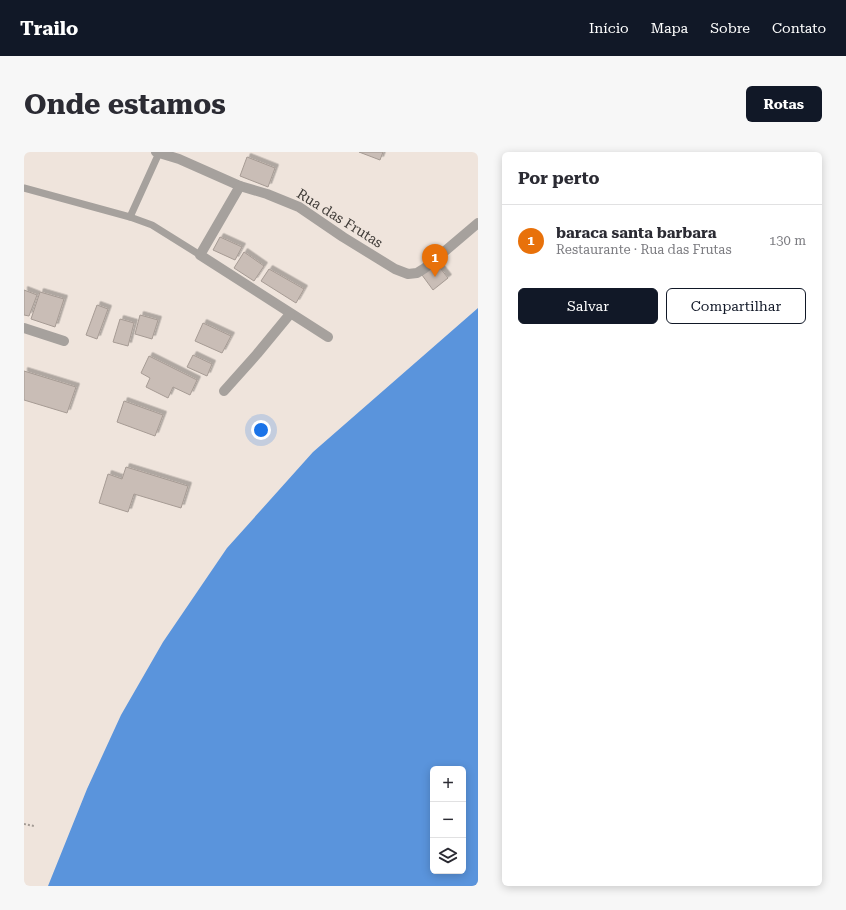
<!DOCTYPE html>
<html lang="pt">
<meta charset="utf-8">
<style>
body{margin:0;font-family:"Roboto Serif",serif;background:#f7f7f7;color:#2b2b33}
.controls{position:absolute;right:12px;bottom:12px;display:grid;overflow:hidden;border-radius:6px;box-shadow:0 2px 10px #0003}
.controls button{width:36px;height:36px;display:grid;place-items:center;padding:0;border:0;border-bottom:1px solid #e1e1e2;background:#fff;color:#2b2b33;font:20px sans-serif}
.you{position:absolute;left:237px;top:278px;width:14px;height:14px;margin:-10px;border:3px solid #fff;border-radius:50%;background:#1a73e8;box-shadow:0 0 0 6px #1a73e833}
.badge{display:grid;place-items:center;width:26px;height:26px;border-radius:50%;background:#111827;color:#fff;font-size:13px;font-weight:700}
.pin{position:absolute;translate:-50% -33px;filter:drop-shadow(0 1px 2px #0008)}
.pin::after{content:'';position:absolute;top:21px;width:14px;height:12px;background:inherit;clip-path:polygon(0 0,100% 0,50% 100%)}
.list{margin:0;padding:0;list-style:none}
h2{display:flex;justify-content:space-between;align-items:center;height:52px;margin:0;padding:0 16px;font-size:17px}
h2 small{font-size:13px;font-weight:400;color:#7c7c81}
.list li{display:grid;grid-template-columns:26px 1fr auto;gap:12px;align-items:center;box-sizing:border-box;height:72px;padding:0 16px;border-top:1px solid #e1e1e2}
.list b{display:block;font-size:15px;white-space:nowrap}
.list p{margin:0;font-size:13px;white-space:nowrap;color:#7c7c81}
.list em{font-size:13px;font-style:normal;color:#7c7c81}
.actions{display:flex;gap:8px;padding:12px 16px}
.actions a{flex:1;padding:9px 0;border:1px solid #111827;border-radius:6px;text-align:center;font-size:14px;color:#111827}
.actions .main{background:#111827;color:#fff}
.icon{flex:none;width:22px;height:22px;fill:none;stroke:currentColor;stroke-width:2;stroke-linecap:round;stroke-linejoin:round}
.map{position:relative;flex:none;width:454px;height:734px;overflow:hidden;border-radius:6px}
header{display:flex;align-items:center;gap:24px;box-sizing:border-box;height:56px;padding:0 20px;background:#111827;color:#fff}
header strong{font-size:19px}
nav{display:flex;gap:22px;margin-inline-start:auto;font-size:14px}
.intro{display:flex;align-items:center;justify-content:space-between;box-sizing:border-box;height:96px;padding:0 24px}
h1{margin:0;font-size:28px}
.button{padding:10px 18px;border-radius:6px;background:#111827;color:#fff;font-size:14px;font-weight:700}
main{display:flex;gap:24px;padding:0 24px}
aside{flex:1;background:#fff;border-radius:6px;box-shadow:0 2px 10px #0003}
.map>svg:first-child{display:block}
</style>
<header>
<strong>Trailo</strong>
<nav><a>Início</a><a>Mapa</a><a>Sobre</a><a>Contato</a></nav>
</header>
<div class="intro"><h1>Onde estamos</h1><a class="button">Rotas</a></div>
<main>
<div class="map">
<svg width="454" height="734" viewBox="0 0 454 734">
<defs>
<filter id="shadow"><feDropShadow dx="3.5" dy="-3.5" stdDeviation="0" flood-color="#0004"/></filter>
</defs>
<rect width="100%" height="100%" fill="#efe4dc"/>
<path fill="#5a94dc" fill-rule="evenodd" d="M 454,156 L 454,734 L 24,734 L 63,637 L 97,563 L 139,490 L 203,396 L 289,300 ZM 409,617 L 439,617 L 439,719 L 409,719 Z"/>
<g fill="#c9bdb6" stroke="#a69b94" filter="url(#shadow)">
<polygon points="335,0 359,0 356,8"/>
<polygon points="223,5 251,16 244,35 216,24"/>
<polygon points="196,85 218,95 211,108 189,98"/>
<polygon points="220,100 240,114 230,129 210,116"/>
<polygon points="413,112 424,126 409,138 398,123"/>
<polygon points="245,117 280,137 272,151 237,129"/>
<polygon points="0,138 13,143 5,164 0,163"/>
<polygon points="16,140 40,147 31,175 7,167"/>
<polygon points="73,153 84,157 73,187 62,183"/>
<polygon points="116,163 134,168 128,187 111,182"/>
<polygon points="96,167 110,171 104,194 89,190"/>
<polygon points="179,171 207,184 198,201 171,189"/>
<polygon points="169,203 188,212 183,224 163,215"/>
<polygon points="125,204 173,228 166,243 149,235 144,246 122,235 126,226 117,221"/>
<polygon points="0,219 52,235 43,261 0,248"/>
<polygon points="100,249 139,263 131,284 93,270"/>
<polygon points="102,315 164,334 157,356 110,342 104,360 75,351 84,322 98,327"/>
</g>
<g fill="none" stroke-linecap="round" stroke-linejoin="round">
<polyline stroke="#a29a94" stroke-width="2" stroke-dasharray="2 2" stroke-linecap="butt" points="0,672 10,674"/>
<g stroke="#a6a19d" stroke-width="7">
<polyline points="0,36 106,65 128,73 176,103"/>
<polyline points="106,65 135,1"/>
</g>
<g stroke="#a6a19d" stroke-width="10">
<polyline points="132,0 155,7 216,34 243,42 275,55 319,85 371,117 384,122 393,121 401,116 454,71"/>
<polyline points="216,34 176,103 304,185"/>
<polyline points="0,176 40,189"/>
<polyline points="200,239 233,202 266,162"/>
</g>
</g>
<g text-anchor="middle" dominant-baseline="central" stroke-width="3" stroke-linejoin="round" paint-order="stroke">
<g font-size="14" fill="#403c38" stroke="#efe4dc">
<text transform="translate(316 66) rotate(32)">Rua das Frutas</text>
</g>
</g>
</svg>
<div class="controls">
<button>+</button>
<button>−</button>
<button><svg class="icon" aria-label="layers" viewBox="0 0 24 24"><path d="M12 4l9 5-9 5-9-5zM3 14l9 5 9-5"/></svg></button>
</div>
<div class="you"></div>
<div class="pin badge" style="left:411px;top:125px;background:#e8710a">1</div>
</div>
<aside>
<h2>Por perto<small></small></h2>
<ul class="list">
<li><span class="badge" style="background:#e8710a">1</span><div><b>baraca santa barbara</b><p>Restaurante · Rua das Frutas</p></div><em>130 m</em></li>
</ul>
<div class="actions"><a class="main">Salvar</a><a>Compartilhar</a></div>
</aside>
</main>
